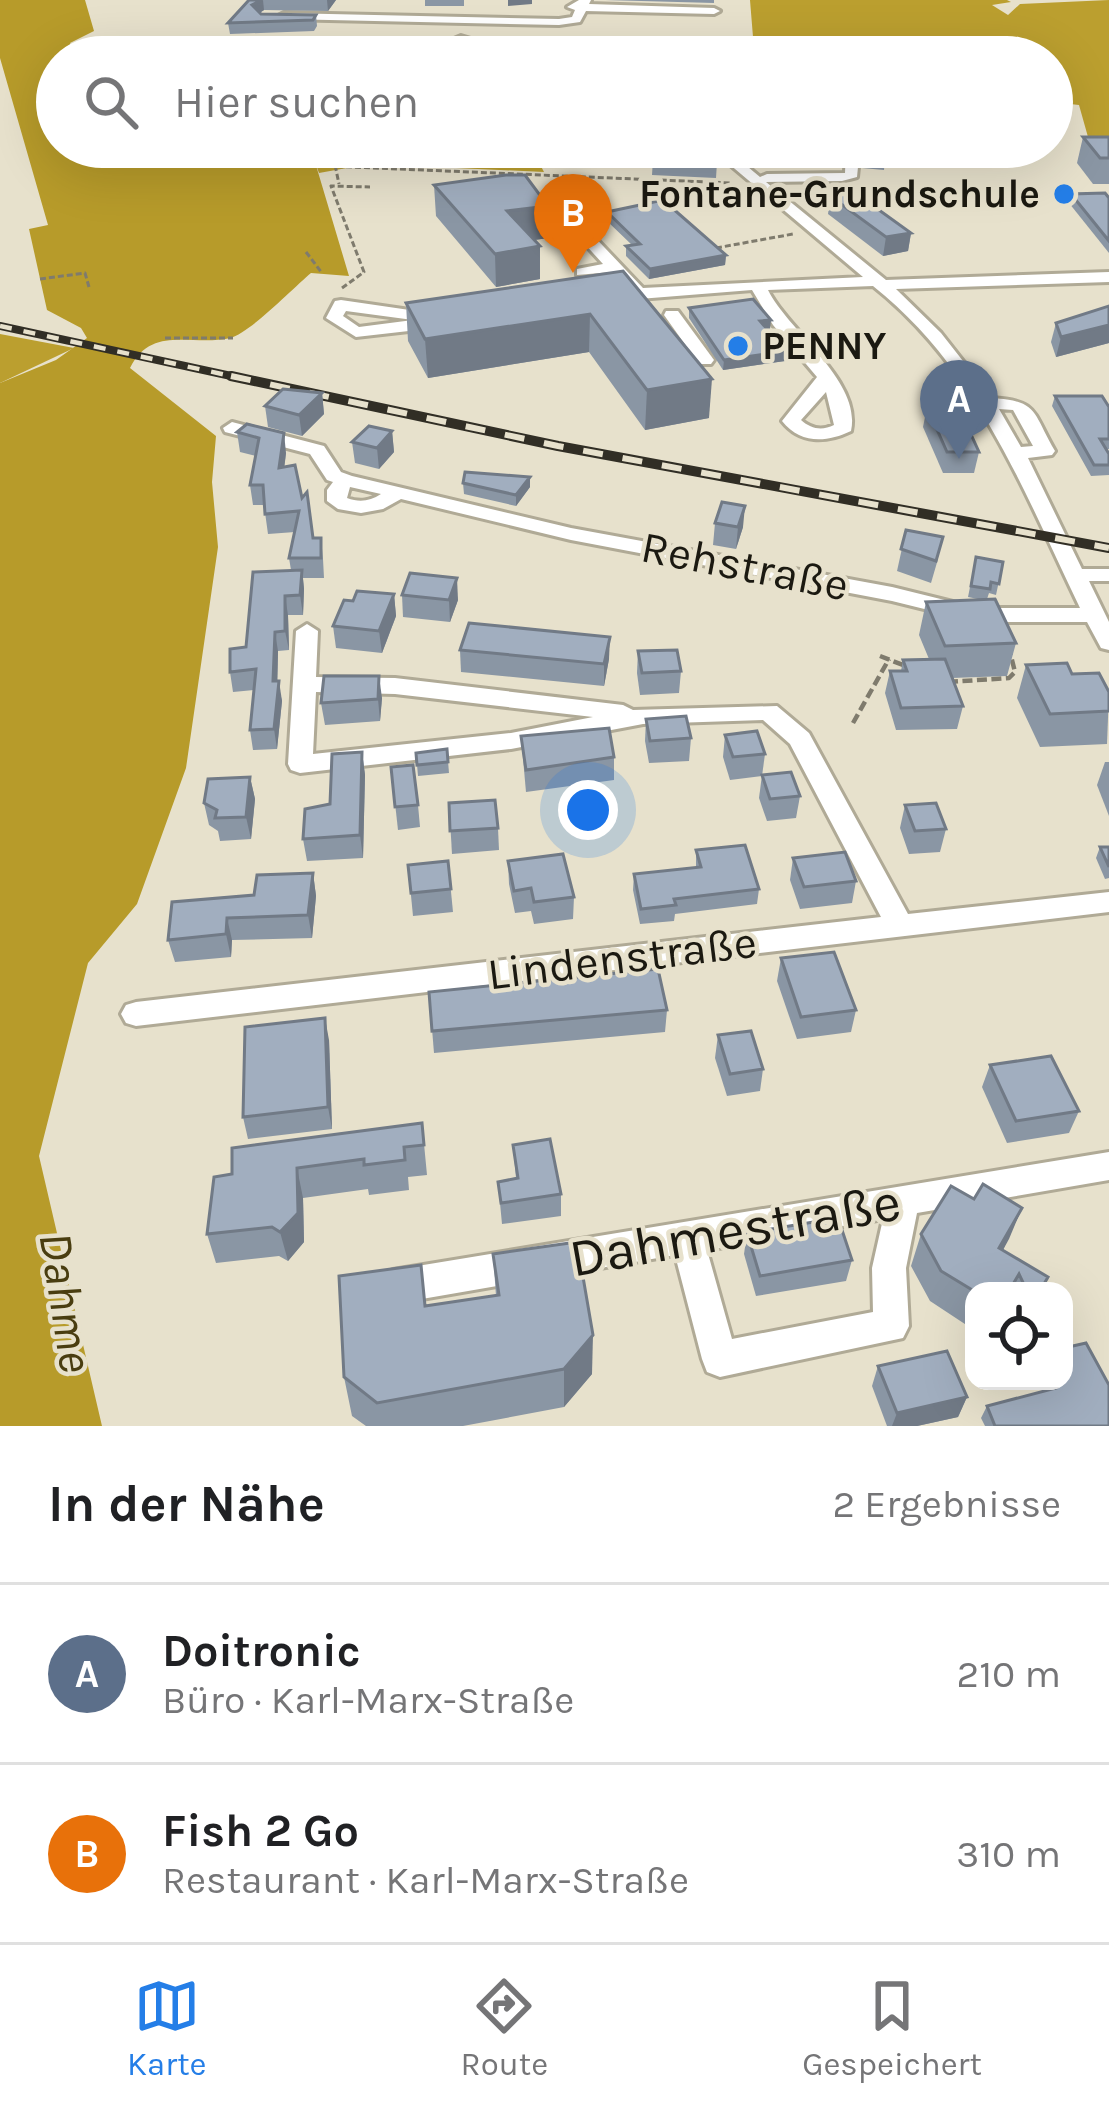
<!DOCTYPE html>
<html lang="de">
<meta charset="utf-8">
<style>
body{margin:0;font-family:Karla,sans-serif;background:#f2f2f2;color:#202124}
.controls{position:absolute;right:36px;bottom:36px;display:grid;overflow:hidden;border-radius:24px;box-shadow:0 12px 48px #0002}
.controls button{width:108px;height:108px;display:grid;place-items:center;padding:0;border:0;border-bottom:3px solid #e0e0e0;background:#fff;color:#202124;font:60px sans-serif}
.you{position:absolute;left:588px;top:810px;width:42px;height:42px;margin:-30px;border:9px solid #fff;border-radius:50%;background:#1a73e8;box-shadow:0 0 0 18px #1a73e833}
.badge{display:grid;place-items:center;width:78px;height:78px;border-radius:50%;background:#247ee7;color:#fff;font-size:39px;font-weight:700}
.pin{position:absolute;translate:-50% -99px;filter:drop-shadow(0 3px 6px #0008)}
.pin::after{content:'';position:absolute;top:63px;width:42px;height:36px;background:inherit;clip-path:polygon(0 0,100% 0,50% 100%)}
.list{margin:0;padding:0;list-style:none}
h2{display:flex;justify-content:space-between;align-items:center;height:156px;margin:0;padding:0 48px;font-size:51px}
h2 small{font-size:39px;font-weight:400;color:#757577}
.list li{display:grid;grid-template-columns:78px 1fr auto;gap:36px;align-items:center;box-sizing:border-box;height:180px;padding:0 48px;border-top:3px solid #e0e0e0}
.list b{display:block;font-size:45px;white-space:nowrap}
.list p{margin:0;font-size:39px;white-space:nowrap;color:#757577}
.list em{font-size:39px;font-style:normal;color:#757577}
.icon{flex:none;width:66px;height:66px;fill:none;stroke:currentColor;stroke-width:2;stroke-linecap:round;stroke-linejoin:round}
.map{position:relative;flex:none;width:1109px;height:1426px;overflow:hidden}
.search{position:absolute;background:#fff;box-shadow:0 12px 48px #0002;left:36px;right:36px;top:36px;height:132px;display:flex;align-items:center;gap:30px;box-sizing:border-box;padding:0 42px;border-radius:66px;color:#757577;font-size:45px}
.sheet{height:516px;background:#fff}
nav{display:flex;justify-content:space-around;align-items:center;box-sizing:border-box;height:168px;border-top:3px solid #e0e0e0;background:#fff;font-size:33px;color:#757577}
nav a{display:grid;justify-items:center;gap:6px}
nav .on{color:#247ee7}
.map>svg:first-child{display:block}
</style>
<div class="map">
<svg width="1109" height="1426" viewBox="0 0 1109 1426">
<rect width="100%" height="100%" fill="#e7e1cc"/>
<polygon fill="#d7bf6a" points="181,47 404,47 410,57 184,57"/>
<g fill="#bb9f2f">
<polygon points="750,0 1007,0 1011,2 992,5 1008,15 1020,4 1109,0 1109,140 1088,137 1079,105 1052,102 1052,57 766,57 753,37"/>
<polygon points="196,147 531,147 544,172 369,164 319,173 315,162"/>
<polygon points="0,334 74,348 0,383"/>
</g>
<path fill="#b79b2a" d="M 0,0 L 85,0 L 94,31 L 70,43 L 77,57 L 57,57 L 57,147 L 196,147 L 305,157 L 315,162 L 349,276 L 311,273 C 293,288 250,333 230,338 C 192,347 152,324 130,368 L 216,436 L 212,482 L 218,547 L 186,768 L 137,904 L 88,963 L 39,1156 L 102,1426 L 0,1426 L 0,383 L 56,360 L 87,338 L 81,328 L 47,310 L 29,229 L 48,225 L 0,58 Z"/>
<g fill="none" stroke-linecap="round" stroke-linejoin="round">
<g stroke="#b0aa96" stroke-width="6">
<g id="minor">
<polygon points="579,0 591,0 589,4 714,8 720,11 714,14 586,11 580,22 559,25 284,19 278,16 284,13 559,19 572,17 575,10 567,7"/>
<polygon points="461,36 481,42 683,47 689,51 683,55 491,53 440,45"/>
<path d="M 709,147 L 724,147 L 760,177 L 767,174 L 845,173 L 846,147 L 860,147 L 857,177 L 842,181 L 766,182 L 886,280 L 1109,272 L 1109,282 L 896,289 L 941,333 L 992,398 C 1039,401 1032,412 1055,451 L 1052,455 L 1028,458 L 1082,569 L 1109,569 L 1109,581 L 1089,581 L 1109,622 L 1109,650 L 1101,648 L 1087,622 L 977,622 L 892,601 L 571,540 L 401,499 L 383,509 L 361,513 L 338,509 L 327,501 L 327,490 L 333,482 L 327,480 L 310,454 L 225,432 L 223,428 L 232,422 L 324,446 L 341,472 L 352,476 L 571,528 L 892,587 L 977,608 L 1080,608 C 1024,492 978,369 873,286 L 768,290 C 789,332 862,381 851,431 C 826,443 800,444 782,421 L 817,377 L 773,325 L 752,290 L 614,301 L 608,299 L 608,293 L 627,290 L 611,272 L 577,275 L 577,269 L 603,264 L 573,231 L 556,203 L 563,199 L 602,201 L 604,204 L 586,228 L 643,288 L 863,277 ZM 573,208 L 586,208 L 579,217 ZM 826,392 L 834,425 C 822,431 811,429 801,420 ZM 999,409 L 1013,410 L 1033,446 L 1021,447 ZM 350,487 L 381,494 C 370,501 360,503 347,498 Z"/>
<path d="M 341,300 L 437,314 L 445,319 L 435,328 L 356,337 L 326,318 L 335,301 ZM 346,311 L 413,320 L 359,327 L 343,316 Z"/>
<polygon points="666,311 678,311 714,360 711,364 699,364 664,315"/>
<path d="M 307,624 L 318,631 L 316,677 L 395,678 L 623,705 L 633,710 L 777,706 L 809,733 L 908,914 L 1109,892 L 1109,912 L 136,1026 L 126,1023 L 121,1014 L 126,1005 L 136,1002 L 881,917 L 790,744 L 763,720 L 643,724 L 511,749 L 300,773 L 291,770 L 288,764 L 296,631 ZM 316,692 L 395,694 L 593,717 L 511,733 L 313,754 Z"/>
<path d="M 1109,1152 L 1109,1180 L 917,1213 L 906,1268 L 909,1326 L 903,1338 L 720,1377 L 707,1372 L 702,1359 L 675,1255 L 393,1304 L 381,1299 L 376,1287 L 381,1275 L 393,1270 ZM 883,1219 L 872,1268 L 873,1312 L 732,1339 L 707,1250 Z"/>
</g>
</g>
<g stroke="#7f7b6d" stroke-width="3" stroke-dasharray="6 3" stroke-linecap="butt">
<polyline points="306,147 334,160 339,184"/>
<polyline points="328,166 730,183"/>
<polyline points="716,248 793,234"/>
<polyline points="306,252 322,273"/>
<polyline points="40,279 85,273 89,287"/>
<polyline points="342,288 364,272 331,186 370,187"/>
<polyline points="165,338 233,338"/>
</g>
<g stroke="#7f7b6d" stroke-width="4.5" stroke-dasharray="10 4.5" stroke-linecap="butt">
<polyline points="880,656 908,667"/>
<polyline points="948,682 1009,678 1015,672 1010,652"/>
<polyline points="853,723 889,659"/>
</g>
<use href="#minor" fill="#fff" fill-rule="evenodd"/>
<g stroke="#312e25" stroke-width="8">
<polyline id="rail-far1" points="0,326 245,379"/>
</g>
<g stroke="#312e25" stroke-width="10">
<polyline id="rail" points="231,376 558,446 1109,548"/>
</g>
<use href="#rail-far1" stroke="#e7e1cc" stroke-width="4.5" stroke-dasharray="12" stroke-linecap="butt"/>
<use href="#rail" stroke="#e7e1cc" stroke-width="6" stroke-dasharray="20" stroke-linecap="butt"/>
</g>
<g fill="#8a96a4">
<polygon points="249,0 336,0 328,11 264,10 260,13 316,15 317,26 314,31 230,34 228,23"/>
<rect x="425" y="0" width="39" height="6"/>
<polygon points="605,0 714,0 714,3"/>
<polygon points="1083,137 1109,137 1109,184 1093,184 1077,163"/>
<polygon points="730,147 842,147 841,155"/>
<polygon points="860,147 965,147 964,157 885,157 884,170 862,168"/>
<polygon points="653,158 717,162 716,178 652,175"/>
<polygon points="434,185 548,206 548,238 534,240 540,246 540,279 496,287 436,216"/>
<polygon points="1071,194 1109,198 1109,253 1069,203"/>
<polygon points="830,196 911,233 908,251 883,256 828,214"/>
<polygon points="607,212 726,255 725,265 649,279 626,256 626,246 632,245 607,221"/>
<polygon points="623,271 709,418 645,430 589,352 428,378 408,341 406,303"/>
<polygon points="1109,306 1109,343 1056,357 1051,342 1056,323"/>
<polygon points="689,308 770,329 767,330 785,361 723,370 689,318"/>
<polygon points="322,393 324,414 302,436 268,427 265,406"/>
<polygon points="1055,396 1109,407 1109,449 1106,449 1109,454 1109,475 1091,476 1052,406"/>
<polygon points="927,407 979,452 974,473 943,473 923,427"/>
<polygon points="247,424 286,453 284,467 302,498 313,538 321,538 323,559 324,578 303,578 304,589 303,615 288,615 289,650 278,651 277,681 282,701 277,749 253,750 250,730 254,690 233,692 230,672 246,647 291,570 289,558 295,532 268,534 264,505 253,505 250,485 256,456 240,452 237,432"/>
<polygon points="392,431 394,452 379,469 355,463 352,442"/>
<polygon points="463,483 530,487 516,506 464,494"/>
<polygon points="715,523 743,527 736,549 713,545"/>
<polygon points="906,530 938,559 931,583 897,571"/>
<polygon points="976,557 1003,562 996,595 989,593 987,599 1016,643 1007,676 952,678 963,706 957,729 896,730 885,693 890,671 901,671 903,660 929,659 919,635 926,602 983,600 968,597"/>
<polygon points="394,594 396,616 382,653 336,648 333,626 353,601"/>
<polygon points="402,595 458,600 450,622 403,617"/>
<polygon points="460,650 609,659 604,686 461,672"/>
<polygon points="638,651 681,671 679,693 640,695 637,673"/>
<polygon points="1026,665 1072,674 1109,692 1107,744 1040,747 1017,698"/>
<polygon points="382,698 380,721 325,725 321,703"/>
<polygon points="646,719 691,738 689,761 649,763 645,741"/>
<polygon points="725,735 765,754 762,776 730,780 723,757"/>
<polygon points="521,736 614,757 614,780 526,792"/>
<polygon points="447,749 449,773 418,776 416,753"/>
<polygon points="362,752 365,775 363,858 307,861 303,839 330,804"/>
<polygon points="1105,762 1109,762 1109,816 1097,785"/>
<polygon points="391,767 418,805 420,827 398,830"/>
<polygon points="762,775 800,796 796,818 767,821 759,798"/>
<polygon points="250,777 255,799 251,839 220,841 218,831 209,825 204,803"/>
<polygon points="449,803 498,828 499,850 452,854"/>
<polygon points="905,805 946,829 940,852 909,854 900,828"/>
<polygon points="1100,847 1109,847 1109,878 1105,879 1096,858"/>
<polygon points="696,850 759,889 757,904 675,914 674,921 640,924 633,890 634,874 696,868"/>
<polygon points="793,858 856,881 852,903 800,909 790,880"/>
<polygon points="448,861 453,912 413,916 408,865"/>
<polygon points="508,861 574,897 573,919 534,924 531,911 515,913 509,884"/>
<polygon points="313,873 316,896 312,938 232,940 231,957 175,962 168,940"/>
<polygon points="781,958 856,1010 851,1032 797,1039 777,981"/>
<polygon points="429,992 667,1010 665,1032 434,1053"/>
<polygon points="718,1035 763,1069 760,1091 727,1096 715,1058"/>
<polygon points="329,1040 332,1129 248,1139 243,1117"/>
<polygon points="990,1065 1079,1111 1069,1133 1007,1143 982,1087"/>
<polygon points="422,1123 427,1175 408,1177 409,1190 369,1195 368,1189 303,1198 304,1242 288,1261 279,1256 216,1263 207,1234 232,1174"/>
<polygon points="513,1145 561,1194 561,1216 502,1224 498,1182 516,1178"/>
<polygon points="974,1199 1022,1208 1003,1250 1048,1277 1042,1291 974,1291 974,1330 930,1301 911,1266 921,1234"/>
<polygon points="747,1233 852,1260 846,1281 756,1296 744,1254"/>
<polygon points="493,1254 592,1374 564,1407 463,1426 366,1426 352,1416 344,1377 426,1306 496,1296"/>
<polygon points="878,1366 967,1397 958,1417 917,1426 887,1426 872,1386"/>
<polygon points="1041,1381 1064,1381 1109,1426 985,1426 981,1418 987,1406 1046,1391"/>
</g>
<g fill="#717a86">
<polygon points="263,0 264,10 254,16 252,5"/>
<polygon points="327,0 336,0 328,11"/>
<polygon points="508,0 532,0 532,4 508,6"/>
<polygon points="548,206 548,238 508,244 507,211"/>
<polygon points="911,233 908,251 883,256 886,237"/>
<polygon points="540,246 540,279 496,287 495,254"/>
<polygon points="726,255 725,265 649,279 650,269"/>
<polygon points="590,314 589,352 428,378 425,339"/>
<polygon points="771,320 770,329 759,331 760,321"/>
<polygon points="1109,325 1109,343 1056,357 1061,337"/>
<polygon points="786,351 785,361 723,370 724,360"/>
<polygon points="712,379 709,418 645,430 647,390"/>
<polygon points="322,393 324,414 302,436 299,415"/>
<polygon points="392,431 394,452 379,469 377,448"/>
<polygon points="284,433 286,453 282,487 279,468"/>
<polygon points="530,477 530,487 516,506 516,495"/>
<polygon points="745,506 743,527 736,549 738,527"/>
<polygon points="302,570 304,589 303,615 300,595"/>
<polygon points="457,578 458,600 450,622 449,600"/>
<polygon points="394,594 396,616 382,653 379,631"/>
<polygon points="285,596 288,615 289,650 285,631"/>
<polygon points="275,632 278,651 277,701 273,681"/>
<polygon points="610,637 609,659 604,686 604,664"/>
<polygon points="379,676 382,698 380,721 378,699"/>
<polygon points="279,681 282,701 277,749 274,729"/>
<polygon points="362,752 365,775 363,858 360,835"/>
<polygon points="250,777 255,799 251,839 246,817"/>
<polygon points="313,873 316,896 312,938 308,915"/>
<polygon points="227,918 232,940 231,957 226,934"/>
<polygon points="325,1018 329,1040 332,1129 328,1107"/>
<polygon points="297,1168 303,1198 304,1242 288,1261 280,1232"/>
<polygon points="1022,1208 1009,1239 987,1279 999,1248"/>
<polygon points="593,1335 592,1374 564,1407 564,1369"/>
<polygon points="967,1397 958,1417 917,1426 892,1426 897,1413"/>
</g>
<g fill="#a1aebf" stroke="#717a86" stroke-width="3">
<polygon points="249,0 262,0 252,5 261,14 316,15 313,20 228,23"/>
<polygon points="603,46 614,57 552,57 544,48"/>
<polygon points="1083,137 1109,137 1109,158 1100,158"/>
<polygon points="656,147 701,147 717,162 653,158"/>
<polygon points="864,147 885,147 886,156 864,155"/>
<polygon points="506,175 525,175 548,206 507,211 540,246 495,254 434,185"/>
<polygon points="854,192 911,233 886,237 830,196"/>
<polygon points="1105,193 1109,198 1109,241 1071,194"/>
<polygon points="663,200 726,255 650,269 626,246 640,244 607,212"/>
<polygon points="623,271 712,379 647,390 590,314 425,339 406,303"/>
<polygon points="753,299 771,320 760,321 786,351 724,360 689,308"/>
<polygon points="1109,306 1109,325 1061,337 1056,323"/>
<polygon points="283,389 322,393 299,415 265,406"/>
<polygon points="1055,396 1102,396 1109,407 1109,439 1100,439 1109,454 1109,465 1094,465"/>
<polygon points="958,406 979,452 947,452 927,407"/>
<polygon points="247,424 284,433 279,468 295,465 302,498 307,492 313,538 321,538 321,558 289,558 299,511 265,514 263,485 250,485 259,438 237,432"/>
<polygon points="369,426 392,431 377,448 352,442"/>
<polygon points="465,472 530,477 516,495 463,483"/>
<polygon points="722,502 745,506 738,527 715,523"/>
<polygon points="906,530 943,537 936,561 901,549"/>
<polygon points="976,557 1003,562 999,584 991,582 990,589 971,586"/>
<polygon points="302,570 300,595 285,596 285,631 275,632 273,681 279,681 274,729 250,730 256,669 230,672 230,649 246,647 253,572"/>
<polygon points="410,573 457,578 449,600 402,595"/>
<polygon points="357,591 394,594 379,631 333,626 344,600 353,601"/>
<polygon points="995,599 1016,643 945,646 926,602"/>
<polygon points="469,623 610,637 604,664 460,650"/>
<polygon points="677,650 681,671 642,673 638,651"/>
<polygon points="945,659 963,706 901,708 890,671 907,671 903,660"/>
<polygon points="1067,663 1072,674 1099,673 1109,692 1109,711 1050,714 1026,665"/>
<polygon points="324,676 379,676 378,699 321,703"/>
<polygon points="686,716 691,738 650,741 646,719"/>
<polygon points="609,728 614,757 526,770 521,736"/>
<polygon points="757,731 765,754 733,757 725,735"/>
<polygon points="447,749 448,762 417,765 416,753"/>
<polygon points="362,752 360,835 303,839 305,809 330,804 332,754"/>
<polygon points="413,765 418,805 395,807 391,767"/>
<polygon points="791,772 800,796 770,799 762,775"/>
<polygon points="250,777 246,817 215,818 217,810 204,803 208,779"/>
<polygon points="495,800 498,828 450,831 449,803"/>
<polygon points="936,803 946,829 915,831 905,805"/>
<polygon points="745,845 759,889 674,899 676,905 641,909 634,874 701,867 696,850"/>
<polygon points="1100,847 1109,847 1109,867"/>
<polygon points="845,852 856,881 804,887 793,858"/>
<polygon points="563,854 574,897 534,902 531,888 514,891 508,861"/>
<polygon points="448,861 451,889 411,893 408,865"/>
<polygon points="313,873 308,915 227,918 226,934 168,940 172,902 254,895 257,875"/>
<polygon points="834,952 856,1010 801,1017 781,958"/>
<polygon points="658,969 667,1010 432,1031 429,992"/>
<polygon points="325,1018 328,1107 243,1117 245,1027"/>
<polygon points="751,1031 763,1069 730,1074 718,1035"/>
<polygon points="1051,1056 1079,1111 1016,1121 990,1065"/>
<polygon points="422,1123 424,1145 404,1147 405,1160 364,1165 364,1159 297,1168 298,1213 280,1232 272,1227 207,1234 214,1177 232,1174 232,1148"/>
<polygon points="550,1139 561,1194 501,1203 498,1182 518,1178 513,1145"/>
<polygon points="983,1184 1022,1208 999,1248 1048,1277 1040,1291 1027,1291 1019,1274 1009,1291 974,1291 941,1271 921,1234 951,1186 974,1199"/>
<polygon points="838,1218 852,1260 760,1276 747,1233"/>
<polygon points="577,1242 593,1335 564,1369 377,1403 344,1377 339,1276 421,1265 425,1306 499,1295 493,1254"/>
<polygon points="1086,1343 1109,1385 1109,1426 995,1426 987,1406 1056,1388 1053,1381 1064,1381 1064,1348"/>
<polygon points="947,1351 967,1397 897,1413 878,1366"/>
</g>
<g fill="#247ee7" stroke="#e7e1cc" stroke-width="4.5">
<circle cx="1064" cy="194" r="12"/>
<circle cx="738" cy="346" r="12"/>
</g>
<g text-anchor="middle" dominant-baseline="central" stroke-width="9" stroke-linejoin="round" paint-order="stroke">
<g font-size="39" font-weight="bold" fill="#1b1911" stroke="#e7e1cc" text-anchor="end">
<text x="1040" y="194">Fontane-Grundschule</text>
<text x="762" y="346" text-anchor="start">PENNY</text>
</g>
<g font-size="45" fill="#1b1911" stroke="#e7e1cc">
<text transform="translate(745 566) rotate(11)">Rehstraße</text>
<text transform="translate(622 958) rotate(-7)">Lindenstraße</text>
</g>
<g font-size="48" font-style="italic" fill="#493d10" stroke="#e7e1cc">
<text transform="translate(66 1302) rotate(81)">Dahme</text>
</g>
<g font-size="54" fill="#1b1911" stroke="#e7e1cc">
<text transform="translate(735 1230) rotate(-10)">Dahmestraße</text>
</g>
</g>
</svg>
<div class="controls">
<button><svg class="icon" aria-label="locate" viewBox="0 0 24 24"><circle cx="12" cy="12" r="6"/><path d="M12 2v4M12 18v4M2 12h4M18 12h4"/></svg></button>
</div>
<div class="you"></div>
<div class="pin badge" style="left:959px;top:459px;background:#5c6f8a">A</div>
<div class="pin badge" style="left:573px;top:273px;background:#e8710a">B</div>
<div class="search"><svg class="icon" aria-label="search" viewBox="0 0 24 24"><circle cx="10" cy="10" r="6"/><path d="M15 15l6 6"/></svg>Hier suchen</div>
</div>
<section class="sheet">
<h2>In der Nähe<small>2 Ergebnisse</small></h2>
<ul class="list">
<li><span class="badge" style="background:#5c6f8a">A</span><div><b>Doitronic</b><p>Büro · Karl-Marx-Straße</p></div><em>210 m</em></li>
<li><span class="badge" style="background:#e8710a">B</span><div><b>Fish 2 Go</b><p>Restaurant · Karl-Marx-Straße</p></div><em>310 m</em></li>
</ul>
</section>
<nav>
<a class="on"><svg class="icon" aria-label="map" viewBox="0 0 24 24"><path d="M3 6l6-2 6 2 6-2v14l-6 2-6-2-6 2zM9 4v14M15 6v14"/></svg>Karte</a>
<a><svg class="icon" aria-label="directions" viewBox="0 0 24 24"><path d="M12 3l9 9-9 9-9-9zM9 14v-3h6M13 9l2 2-2 2"/></svg>Route</a>
<a><svg class="icon" aria-label="saved" viewBox="0 0 24 24"><path d="M7 4h10v16l-5-4-5 4z"/></svg>Gespeichert</a>
</nav>
